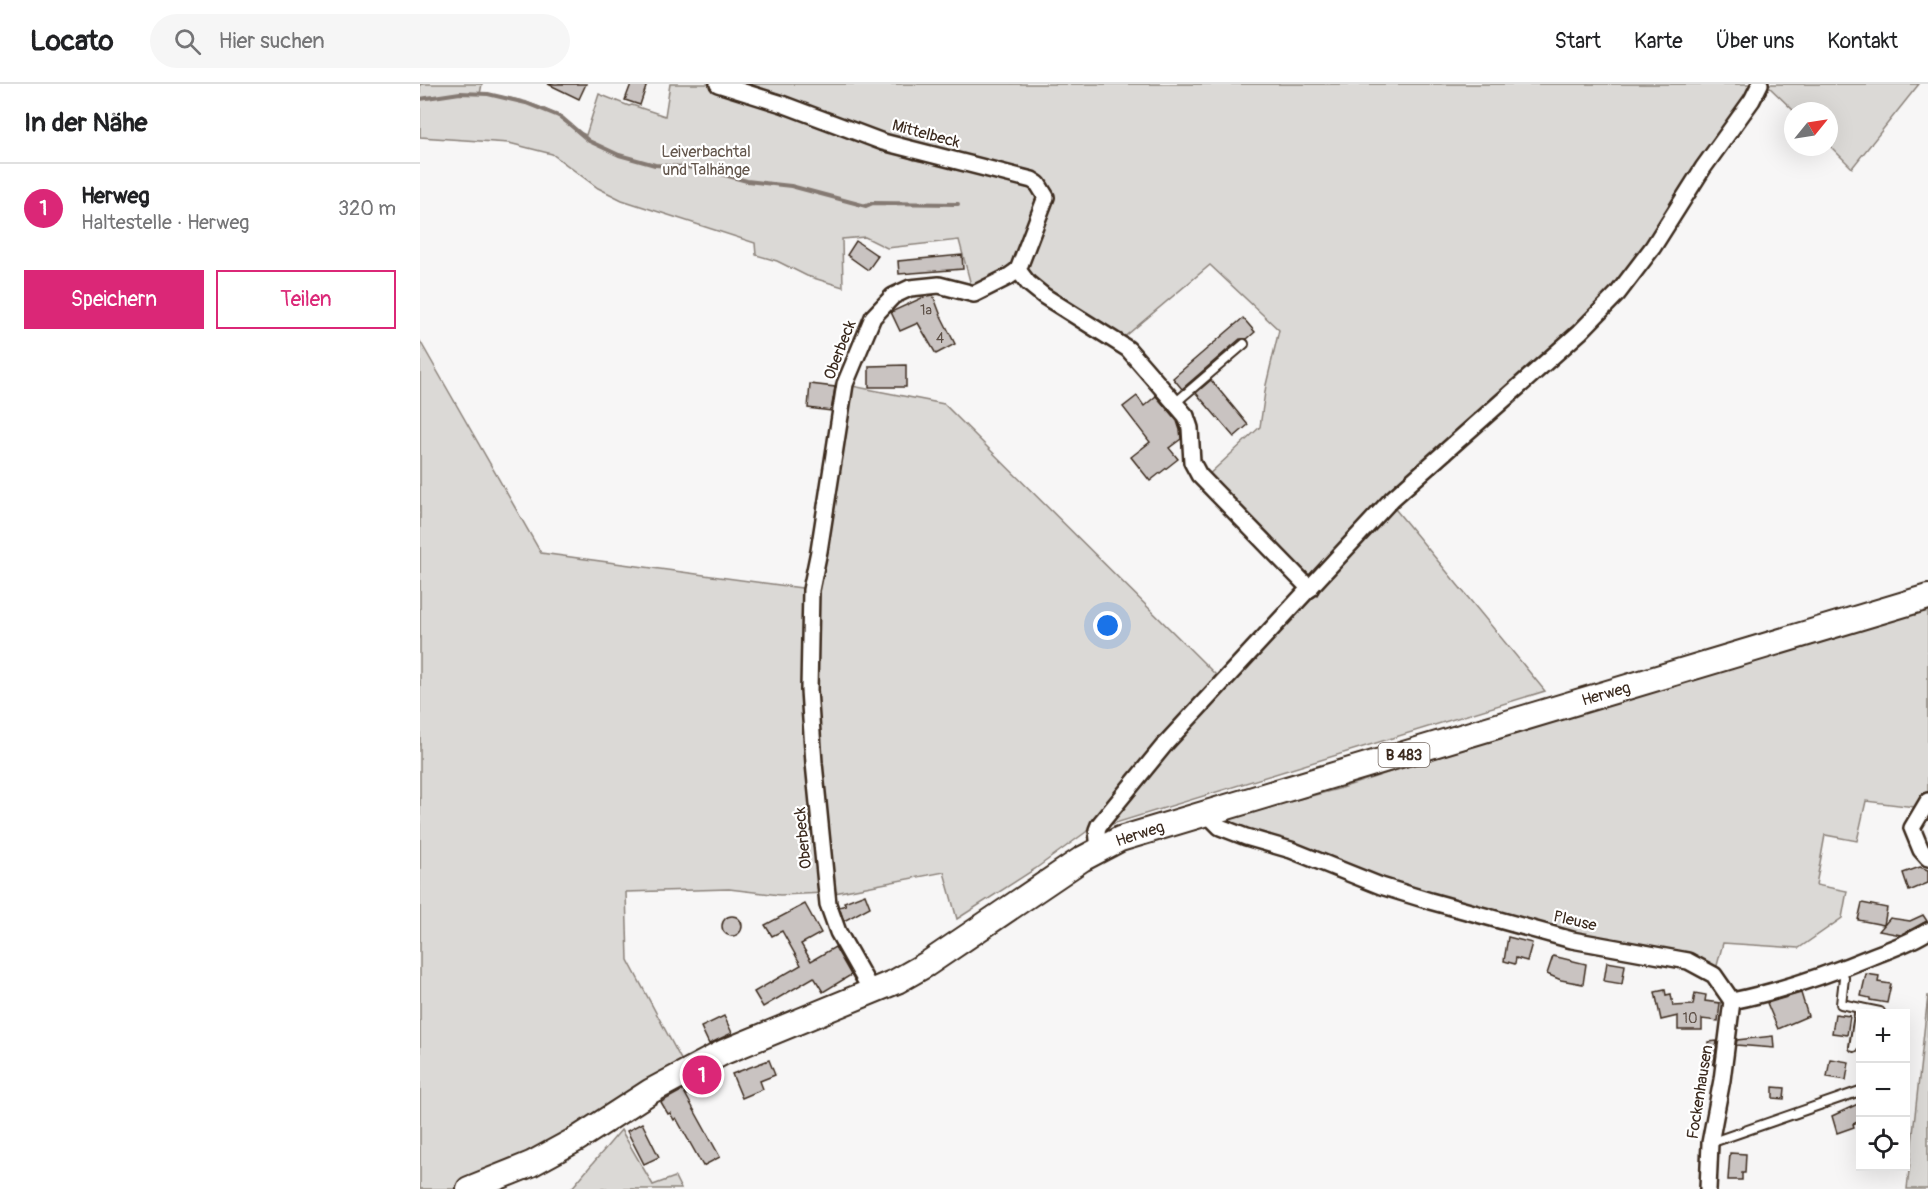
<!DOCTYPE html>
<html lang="de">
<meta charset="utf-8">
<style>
body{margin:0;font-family:Pangolin,sans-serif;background:#f6f6f6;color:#202124}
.controls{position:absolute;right:18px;bottom:18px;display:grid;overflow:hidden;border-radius:0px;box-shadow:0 6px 24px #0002}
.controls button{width:54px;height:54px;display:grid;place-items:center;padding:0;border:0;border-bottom:2px solid #e0e0e0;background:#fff;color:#202124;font:30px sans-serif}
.compass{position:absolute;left:1364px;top:18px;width:54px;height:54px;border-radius:50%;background:#fff;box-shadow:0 6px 24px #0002;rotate:60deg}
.you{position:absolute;left:688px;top:542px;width:21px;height:21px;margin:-15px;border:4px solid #fff;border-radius:50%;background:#1a73e8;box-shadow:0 0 0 9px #1a73e833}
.badge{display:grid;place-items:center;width:39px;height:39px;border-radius:50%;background:#db2777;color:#fff;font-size:20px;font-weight:700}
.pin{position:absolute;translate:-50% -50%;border:3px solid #fff;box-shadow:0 2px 6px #0006}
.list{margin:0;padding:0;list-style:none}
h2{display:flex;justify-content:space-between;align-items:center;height:78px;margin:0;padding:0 24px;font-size:26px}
h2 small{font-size:20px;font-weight:400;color:#757577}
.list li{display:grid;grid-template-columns:39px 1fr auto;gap:18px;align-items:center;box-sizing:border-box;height:90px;padding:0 24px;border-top:2px solid #e0e0e0}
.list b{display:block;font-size:22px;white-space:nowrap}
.list p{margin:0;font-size:20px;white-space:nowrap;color:#757577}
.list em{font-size:20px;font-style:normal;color:#757577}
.actions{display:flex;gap:12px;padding:18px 24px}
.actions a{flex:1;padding:14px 0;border:2px solid #db2777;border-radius:0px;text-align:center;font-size:21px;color:#db2777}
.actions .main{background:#db2777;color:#fff}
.icon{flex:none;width:33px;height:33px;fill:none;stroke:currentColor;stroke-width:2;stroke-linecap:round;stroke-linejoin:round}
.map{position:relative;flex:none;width:1508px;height:1105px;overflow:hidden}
header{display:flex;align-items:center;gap:36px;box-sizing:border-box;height:84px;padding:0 30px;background:#fff;border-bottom:2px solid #e0e0e0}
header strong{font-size:28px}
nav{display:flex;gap:33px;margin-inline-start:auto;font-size:21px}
.search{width:420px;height:54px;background:#f6f6f6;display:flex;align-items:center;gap:15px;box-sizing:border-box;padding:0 21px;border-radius:33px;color:#757577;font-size:22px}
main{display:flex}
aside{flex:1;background:#fff}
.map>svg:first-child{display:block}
</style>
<header>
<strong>Locato</strong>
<div class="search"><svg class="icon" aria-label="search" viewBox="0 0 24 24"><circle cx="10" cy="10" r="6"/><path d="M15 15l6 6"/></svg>Hier suchen</div>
<nav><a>Start</a><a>Karte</a><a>Über uns</a><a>Kontakt</a></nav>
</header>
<main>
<aside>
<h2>In der Nähe<small></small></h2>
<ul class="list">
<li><span class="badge">1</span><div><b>Herweg</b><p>Haltestelle · Herweg</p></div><em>320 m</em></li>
</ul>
<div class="actions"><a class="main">Speichern</a><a>Teilen</a></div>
</aside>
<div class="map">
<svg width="1508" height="1105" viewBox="0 0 1508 1105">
<rect width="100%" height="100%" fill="#f7f6f6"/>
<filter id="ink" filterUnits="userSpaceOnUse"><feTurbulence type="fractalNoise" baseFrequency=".0167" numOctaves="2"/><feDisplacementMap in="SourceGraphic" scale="12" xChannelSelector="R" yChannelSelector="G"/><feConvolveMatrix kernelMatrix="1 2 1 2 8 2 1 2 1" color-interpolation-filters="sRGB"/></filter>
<g filter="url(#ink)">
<g fill="#dbd9d6" stroke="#8b827a" stroke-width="1.5">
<path d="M 0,0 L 62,0 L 60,10 C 83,11 114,18 134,30 C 145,38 153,46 166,51 L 179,10 L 209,22 L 212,21 L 245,32 L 250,0 L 288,0 L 363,23 L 456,59 L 494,76 L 553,84 L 625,109 L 622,102 L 615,95 L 464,56 L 362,18 L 307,0 L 1339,0 L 1290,65 L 1240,150 L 1199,203 L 1128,273 L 959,425 L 888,499 L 785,394 L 840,343 L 846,301 L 859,246 L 790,181 L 702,255 C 677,242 611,212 600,187 L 621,137 L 628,114 L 626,112 L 617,127 L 593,187 L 571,198 L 552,205 L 539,156 L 467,164 L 445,153 L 422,155 L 423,203 L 387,192 L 357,177 L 336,171 L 335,159 L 202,116 L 178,104 L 132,70 L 89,59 L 0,53 Z"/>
<polygon points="1346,0 1499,0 1432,84 1409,61 1409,27 1374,27"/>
<polygon points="0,257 121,469 389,505 404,809 360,811 309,805 206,808 208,876 266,985 57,1099 35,1105 0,1105"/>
<polygon points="427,301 524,320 800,595 666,748 615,785 537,835 524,788 409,810 390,559"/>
<polygon points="971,420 1125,607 686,742 720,692"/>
<polygon points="1508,524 1508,716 1503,724 1446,717 1437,757 1405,751 1396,801 1427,807 1422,834 1379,864 1303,859 1295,889 1074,833 827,750 802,735 918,705 1211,610"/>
<polygon points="1508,911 1508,1105 1487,1105"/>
<polygon points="201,1046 233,1101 255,1093 261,1105 151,1105"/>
</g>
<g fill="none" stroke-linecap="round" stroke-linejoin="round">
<polyline stroke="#847972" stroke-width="4" points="0,15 40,9 68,10 106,19 141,33 169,57 199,71 235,81 278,84 327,97 371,102 446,122 453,119 538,120"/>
</g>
<g fill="#c9c3c1" stroke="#3b2a1e" stroke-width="1.5">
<polygon points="128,0 166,0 159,15"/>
<polygon points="211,0 227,0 220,21 205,16"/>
<polygon points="436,157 458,172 448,186 427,171"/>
<polygon points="542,171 543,185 479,190 478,177"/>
<polygon points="513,211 521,232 535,260 516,270 498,239 480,247 471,228 506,212"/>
<polygon points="823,234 835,248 827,255 820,255 762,305 753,294"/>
<polygon points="486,281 486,303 449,303 449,282"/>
<polygon points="791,296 828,341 814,353 776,309"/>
<polygon points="390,300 415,303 411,327 388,324"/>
<polygon points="717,312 724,322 736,312 757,337 760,346 761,355 749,364 758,375 730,397 711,373 730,358 703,323"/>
<polygon points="1500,783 1508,786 1508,799 1489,807 1483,789"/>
<polygon points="445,810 450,823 424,837 419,823 426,821 424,818"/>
<polygon points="1442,819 1467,824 1464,841 1438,836"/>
<polygon points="385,820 401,849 381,860 391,877 415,863 431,891 403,908 394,893 343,923 334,908 381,881 362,847 352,852 345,841"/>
<polygon points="1503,831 1507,837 1481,851 1459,847 1470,834 1490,837"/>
<circle cx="312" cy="842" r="10"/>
<polygon points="1088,853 1112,859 1107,877 1096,874 1095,880 1084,877"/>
<polygon points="1133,872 1166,880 1163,900 1141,896 1127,890"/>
<polygon points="1187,878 1205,881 1202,900 1184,897"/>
<polygon points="1446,890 1459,892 1458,898 1471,900 1467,919 1450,916 1450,914 1441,912"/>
<polygon points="1245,906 1246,911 1251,910 1253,922 1273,921 1275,909 1286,911 1285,917 1300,919 1298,937 1282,935 1282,946 1258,946 1258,932 1241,936 1235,908"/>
<polygon points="1381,909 1388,932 1358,945 1347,919"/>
<polygon points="1415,930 1430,932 1427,951 1412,949"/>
<polygon points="304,932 312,949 289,960 281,943"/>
<polygon points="1353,952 1354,964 1316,961 1317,956"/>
<polygon points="1297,957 1294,980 1288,980 1288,958"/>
<polygon points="1410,975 1429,978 1426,996 1407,993"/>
<polygon points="349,976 355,991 340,997 343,1005 322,1014 312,990"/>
<polygon points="1353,1003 1365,1004 1364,1015 1353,1014"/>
<polygon points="263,1006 300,1073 283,1082 256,1034 254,1036 250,1029 248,1030 241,1018"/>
<polygon points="1440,1019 1440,1037 1433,1040 1434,1043 1417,1049 1412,1032"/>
<polygon points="222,1039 239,1073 224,1080 207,1047"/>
<polygon points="1310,1069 1326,1070 1325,1089 1322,1089 1322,1096 1308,1096"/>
</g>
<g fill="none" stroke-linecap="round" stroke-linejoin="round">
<g stroke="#3b2a1e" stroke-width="12">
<g id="service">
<polyline points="755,319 824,260"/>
<polyline points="1422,884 1424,894 1421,920 1460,928"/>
<polyline points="1434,963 1440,924"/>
<polyline points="1290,1059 1440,1007"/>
</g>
</g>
<g stroke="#3b2a1e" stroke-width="20">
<g id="minor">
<polyline points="298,0 362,20 463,58 612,96 618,100 626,113 598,186"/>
<polyline points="1508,717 1492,744 1501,766 1508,774"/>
<path d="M 786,729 L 800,743 L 826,753 L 871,766 L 961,802 L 1010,817 L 1152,856 L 1268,877 L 1294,891 L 1312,917 C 1361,907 1407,891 1453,872 C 1471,865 1492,858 1508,847"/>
<polyline points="679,765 677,746 679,741 746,659 972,415 1160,248 1198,209 1233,163 1283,84 1332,16 1340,0"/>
<polyline points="452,908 418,848 408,820 394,679 389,606 391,506 399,467 425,300 453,233 473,212 490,204 519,201 554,210 588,193 598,186 608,199 624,212 708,265 766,332 770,344 772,378 779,391 890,505"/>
<polyline points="1288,1105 1290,1059 1302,996 1312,917"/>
</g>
</g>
<g stroke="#3b2a1e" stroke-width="28">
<polyline id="primary" points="49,1105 111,1080 157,1055 231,1007 304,968 477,897 507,880 662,775 700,755 1508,513"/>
</g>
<use href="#service" stroke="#fff" stroke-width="8"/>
<use href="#minor" stroke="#fff" stroke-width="15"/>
<use href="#primary" stroke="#fff" stroke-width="24"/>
</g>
</g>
<g text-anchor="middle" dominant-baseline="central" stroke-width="4.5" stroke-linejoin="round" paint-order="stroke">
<g font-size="14" fill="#5e5047">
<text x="506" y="226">1a</text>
<text x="520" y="254">4</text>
<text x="1270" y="934">10</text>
</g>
<rect fill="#fff" stroke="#766a62" stroke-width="1.5" x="958.5" y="659" width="51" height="24" rx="4.5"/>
<g font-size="15" font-weight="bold" fill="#3b2a1e">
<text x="984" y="671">B 483</text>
</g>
<g font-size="16" fill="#3b2a1e" stroke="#fff">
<text transform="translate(506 50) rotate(15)">Mittelbeck</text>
<text transform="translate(420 266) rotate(-69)">Oberbeck</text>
<text transform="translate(1186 610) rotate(-16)">Herweg</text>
<text transform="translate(720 750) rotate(-18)">Herweg</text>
<text transform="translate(383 754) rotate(-96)">Oberbeck</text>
<text transform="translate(1155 837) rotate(13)">Pleuse</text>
<text transform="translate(1280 1008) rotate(-81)">Fockenhausen</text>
</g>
<g font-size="16" fill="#63564c" stroke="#fff">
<text x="286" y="68">Leiverbachtal<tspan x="286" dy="18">und Talhänge</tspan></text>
</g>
</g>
</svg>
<div class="controls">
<button>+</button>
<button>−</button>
<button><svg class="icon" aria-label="locate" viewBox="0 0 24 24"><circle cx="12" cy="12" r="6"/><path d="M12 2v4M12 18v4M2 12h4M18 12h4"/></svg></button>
</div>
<svg class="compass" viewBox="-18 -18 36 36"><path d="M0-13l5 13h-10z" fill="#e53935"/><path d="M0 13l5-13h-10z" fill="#757577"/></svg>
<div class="you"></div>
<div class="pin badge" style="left:282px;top:991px">1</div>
</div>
</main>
